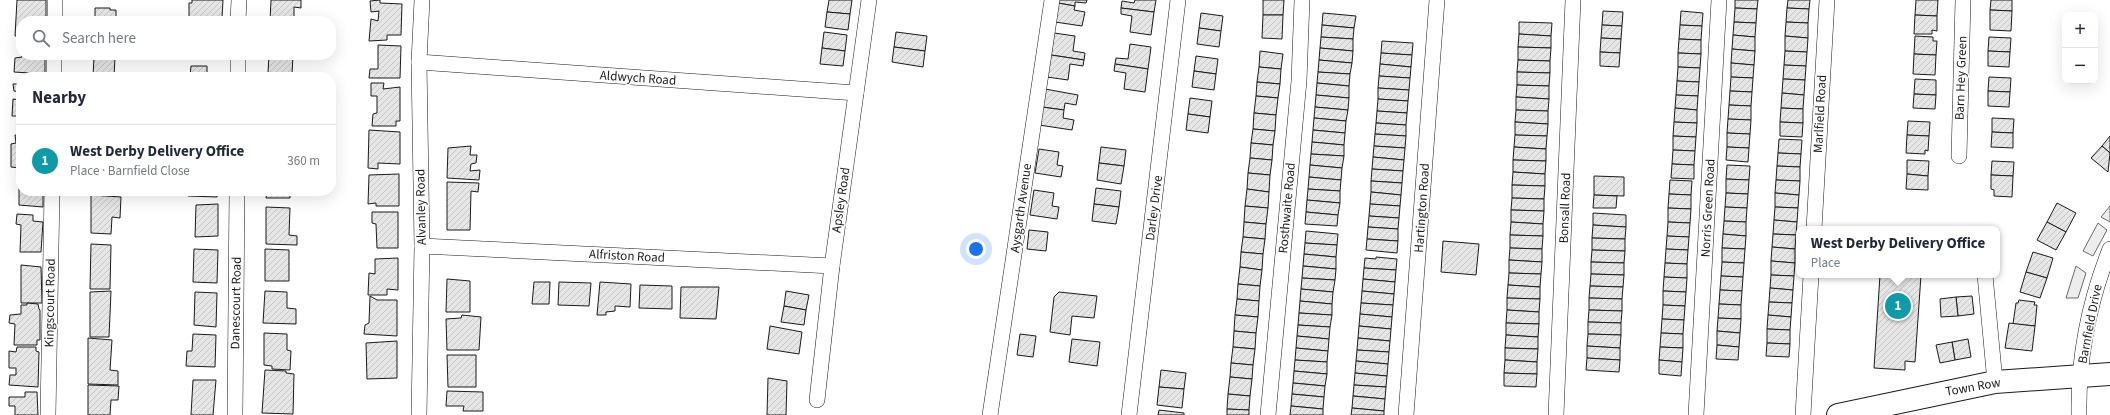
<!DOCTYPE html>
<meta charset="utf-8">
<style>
body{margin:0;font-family:"Source Sans 3",sans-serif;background:#f2f2f3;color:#1f2937}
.controls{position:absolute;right:12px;top:12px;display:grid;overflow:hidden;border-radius:8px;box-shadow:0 4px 16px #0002}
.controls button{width:36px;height:36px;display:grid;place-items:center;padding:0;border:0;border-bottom:1px solid #e0e1e3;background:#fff;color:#1f2937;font:20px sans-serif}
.you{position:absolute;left:976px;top:249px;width:14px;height:14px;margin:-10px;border:3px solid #fff;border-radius:50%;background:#1a73e8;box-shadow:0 0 0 6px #1a73e833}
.badge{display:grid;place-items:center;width:26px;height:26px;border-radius:50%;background:#ea580c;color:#fff;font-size:13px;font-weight:700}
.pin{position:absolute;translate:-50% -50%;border:2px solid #fff;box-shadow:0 1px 4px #0006}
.popup{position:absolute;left:1796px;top:226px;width:204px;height:52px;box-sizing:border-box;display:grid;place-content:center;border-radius:8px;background:#fff;filter:drop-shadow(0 1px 3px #0005);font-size:13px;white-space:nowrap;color:#747a83}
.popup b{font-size:15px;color:#1f2937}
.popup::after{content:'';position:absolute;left:50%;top:100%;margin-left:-8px;border:8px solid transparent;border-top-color:#fff}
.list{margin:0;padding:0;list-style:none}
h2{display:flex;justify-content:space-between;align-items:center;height:52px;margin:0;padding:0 16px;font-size:17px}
h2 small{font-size:13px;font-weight:400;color:#747a83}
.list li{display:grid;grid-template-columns:26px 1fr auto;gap:12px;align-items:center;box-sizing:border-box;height:72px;padding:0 16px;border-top:1px solid #e0e1e3}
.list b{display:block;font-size:15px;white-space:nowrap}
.list p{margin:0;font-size:13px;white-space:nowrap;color:#747a83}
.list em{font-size:13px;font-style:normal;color:#747a83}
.icon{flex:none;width:22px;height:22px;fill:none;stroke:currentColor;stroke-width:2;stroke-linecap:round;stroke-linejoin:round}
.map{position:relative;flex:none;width:2110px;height:415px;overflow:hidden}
.search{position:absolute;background:#fff;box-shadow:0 4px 16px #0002;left:16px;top:16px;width:320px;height:44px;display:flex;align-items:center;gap:10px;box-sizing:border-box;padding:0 14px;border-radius:16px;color:#747a83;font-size:15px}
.panel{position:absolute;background:#fff;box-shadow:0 4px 16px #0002;left:16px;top:72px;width:320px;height:124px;border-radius:16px}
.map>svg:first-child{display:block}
</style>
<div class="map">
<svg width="2110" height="415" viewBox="0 0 2110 415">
<defs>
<pattern id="building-hatch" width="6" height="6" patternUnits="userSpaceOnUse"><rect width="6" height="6" fill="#e6e6e6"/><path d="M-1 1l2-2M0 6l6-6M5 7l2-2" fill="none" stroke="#c5c5c5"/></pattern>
</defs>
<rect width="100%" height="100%" fill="#fff"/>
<g fill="#ededed" stroke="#6a6a6a">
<polygon points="2110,206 2110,222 2101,217"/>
<polygon points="2098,223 2107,230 2093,256 2083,251"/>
<polygon points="2076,266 2086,273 2078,298 2066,298"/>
</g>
<g fill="url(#building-hatch)" stroke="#1a1a1a">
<polygon points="17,0 46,0 46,21 21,21 21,36 15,36"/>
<polygon points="192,0 223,0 222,18 189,17 189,3 192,3"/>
<polygon points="271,0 301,0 301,8 294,7 294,21 270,21"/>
<polygon points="380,0 380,3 402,4 401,35 387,35 387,40 369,41 371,19 378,21 379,11 371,12 370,1"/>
<polygon points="829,0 852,0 850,14 827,12"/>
<polygon points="1059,0 1087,0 1086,3 1075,2 1075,6 1058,3"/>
<polygon points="1135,0 1156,0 1154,12 1121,8 1122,1 1134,3"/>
<polygon points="1263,0 1284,0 1283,15 1263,15"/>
<polygon points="1735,0 1758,0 1757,9 1735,8"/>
<polygon points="1788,0 1810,0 1809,9 1787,8"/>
<polygon points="1916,0 1938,0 1937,16 1915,15"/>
<polygon points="1991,0 2012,0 2012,11 1990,10"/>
<polygon points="1058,3 1075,6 1074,10 1085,12 1082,26 1055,22"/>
<polygon points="95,8 110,8 110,10 116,10 116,21 95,21"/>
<polygon points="1121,8 1154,12 1151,35 1130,32 1132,16 1121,14"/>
<polygon points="1735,8 1757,9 1756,23 1734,22"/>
<polygon points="1787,8 1809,9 1808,23 1786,22"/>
<polygon points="1990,10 2012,11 2011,31 1990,30"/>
<polygon points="1603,11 1623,12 1622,26 1602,25"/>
<polygon points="1681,11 1703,13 1702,26 1680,25"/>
<polygon points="827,12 850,14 848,30 825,27"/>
<polygon points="1201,13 1223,16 1221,31 1199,28"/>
<polygon points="1323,13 1356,16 1354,28 1322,25"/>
<polygon points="1263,15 1283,15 1282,39 1262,38"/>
<polygon points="1915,15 1937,16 1937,31 1932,30 1932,34 1914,34"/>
<polygon points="1519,22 1552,23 1551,36 1519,34"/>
<polygon points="1734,22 1756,23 1755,37 1733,35"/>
<polygon points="1786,22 1808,23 1808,38 1785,36"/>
<polygon points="1322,25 1354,28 1353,39 1321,37"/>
<polygon points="1602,25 1622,26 1621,39 1601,38"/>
<polygon points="1680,25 1702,26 1701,40 1679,39"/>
<polygon points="1199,28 1221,31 1219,47 1197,44"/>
<polygon points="824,32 847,35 845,51 822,48"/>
<polygon points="896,32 927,36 925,51 894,47"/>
<polygon points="1054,33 1075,36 1073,51 1085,53 1084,60 1051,55"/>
<polygon points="1519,34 1551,36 1551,48 1518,47"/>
<polygon points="1733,35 1755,37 1755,51 1732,49"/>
<polygon points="1785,36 1808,38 1807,52 1785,51"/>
<polygon points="1915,36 1933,37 1933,41 1937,41 1936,55 1914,54"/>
<polygon points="1321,37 1353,39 1353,51 1320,48"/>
<polygon points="1989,37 2011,38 2010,52 1988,51"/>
<polygon points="1601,38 1621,39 1620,53 1600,52"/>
<polygon points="1679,39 1701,40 1701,54 1678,53"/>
<polygon points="1382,41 1413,43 1412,55 1381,53"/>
<polygon points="1130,44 1151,47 1148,69 1115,64 1116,58 1128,59"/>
<polygon points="378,45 401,46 400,78 369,78 370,69 378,69"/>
<polygon points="894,47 925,51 923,67 892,62"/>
<polygon points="1518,47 1551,48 1550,61 1518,60"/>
<polygon points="822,48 845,51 843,66 820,64"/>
<polygon points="1320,48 1353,51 1352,63 1319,60"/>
<polygon points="1732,49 1755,51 1754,65 1731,63"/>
<polygon points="1260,51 1283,54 1281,69 1259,67"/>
<polygon points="1785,51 1807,52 1806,66 1784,65"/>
<polygon points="1988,51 2010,52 2009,67 1988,66"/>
<polygon points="1600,52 1620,53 1619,67 1600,66"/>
<polygon points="1381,53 1412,55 1411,67 1380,64"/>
<polygon points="1678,53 1701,54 1700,68 1678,67"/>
<polygon points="1914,54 1936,55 1935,75 1913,74"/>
<polygon points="22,55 45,55 45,74 14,72 15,58 22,57"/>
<polygon points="198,55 222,55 222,59 198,58"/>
<polygon points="269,55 293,55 292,74 268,73"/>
<polygon points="1051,55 1084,60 1083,66 1070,64 1068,80 1047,77"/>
<polygon points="94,56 115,57 114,77 93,77"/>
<polygon points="1196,56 1218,59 1216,74 1194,71"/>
<polygon points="1319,60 1352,63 1350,74 1318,72"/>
<polygon points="1518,60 1550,61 1550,73 1517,72"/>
<polygon points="1731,63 1754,65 1753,78 1731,77"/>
<polygon points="1115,64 1148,69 1145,92 1124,89 1126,73 1114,71"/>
<polygon points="1380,64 1411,67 1410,78 1379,76"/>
<polygon points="1784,65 1806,66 1805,80 1783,79"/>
<polygon points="191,66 207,66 207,73 221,73 221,77 190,77"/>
<polygon points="1259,67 1281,69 1280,84 1257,82"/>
<polygon points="1678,67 1700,68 1699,82 1677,81"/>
<polygon points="1194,71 1216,74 1214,90 1192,87"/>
<polygon points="1318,72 1350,74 1349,86 1317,83"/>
<polygon points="1517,72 1550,73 1549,86 1517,85"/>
<polygon points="1379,76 1410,78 1409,90 1378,88"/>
<polygon points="1731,77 1753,78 1752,92 1730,91"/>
<polygon points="1989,77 2011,78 2010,92 1988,91"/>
<polygon points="1783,79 1805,80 1804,95 1782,93"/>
<polygon points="1915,79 1936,80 1936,95 1914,94"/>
<polygon points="1677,81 1699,82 1698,96 1676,95"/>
<polygon points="1257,82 1280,84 1278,98 1256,96"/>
<polygon points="371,83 384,83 383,89 400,87 400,121 396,121 396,126 372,126 373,114 377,113 377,96 371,96"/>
<polygon points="1317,83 1349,86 1349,98 1316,95"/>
<polygon points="13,84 21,84 21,92 14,91"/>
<polygon points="1517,85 1549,86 1549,99 1516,97"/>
<polygon points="1378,88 1409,90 1408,101 1378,99"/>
<polygon points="1045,89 1078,95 1076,105 1065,103 1064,110 1042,107"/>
<polygon points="1730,91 1752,92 1751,106 1729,105"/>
<polygon points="1988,91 2010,92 2009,107 1988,106"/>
<polygon points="1782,93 1804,95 1803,109 1781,108"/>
<polygon points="1914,94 1936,95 1935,109 1913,108"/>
<polygon points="1316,95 1349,98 1348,110 1315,107"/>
<polygon points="1676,95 1698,96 1697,110 1675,108"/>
<polygon points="1256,96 1278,98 1276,115 1254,113"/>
<polygon points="1516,97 1549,99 1548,111 1516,110"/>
<polygon points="1190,98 1212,101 1210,117 1188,114"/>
<polygon points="13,99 21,100 21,116 12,116"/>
<polygon points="1378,99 1408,101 1407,113 1377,111"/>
<polygon points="1729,105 1751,106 1751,120 1728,119"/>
<polygon points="1042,107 1064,110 1063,118 1074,120 1072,130 1039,125"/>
<polygon points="1315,107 1348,110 1346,121 1314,118"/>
<polygon points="1675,108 1697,110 1697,123 1674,122"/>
<polygon points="1781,108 1803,109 1803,123 1780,122"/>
<polygon points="1516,110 1548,111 1548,124 1515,122"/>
<polygon points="1377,111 1407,113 1406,125 1376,123"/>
<polygon points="1254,113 1276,115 1275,131 1253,129"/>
<polygon points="1188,114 1210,117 1208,133 1186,130"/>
<polygon points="1314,118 1346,121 1345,133 1313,130"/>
<polygon points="1992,118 2014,119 2013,133 1992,132"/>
<polygon points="1728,119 1751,120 1750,134 1727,133"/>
<polygon points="1908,121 1930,122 1929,136 1907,135"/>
<polygon points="1515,122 1548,124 1547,136 1515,135"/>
<polygon points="1674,122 1697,123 1696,137 1673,136"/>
<polygon points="1780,122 1803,123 1802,137 1780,136"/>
<polygon points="1376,123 1406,125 1406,136 1375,134"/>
<polygon points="20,128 21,168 11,167 11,144 16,143 15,135 20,135"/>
<polygon points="1253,129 1275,131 1273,145 1251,143"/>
<polygon points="369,130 400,132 400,164 378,163 378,169 368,168"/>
<polygon points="1313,130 1345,133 1344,145 1312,142"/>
<polygon points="1992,132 2013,133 2013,148 1991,147"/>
<polygon points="1727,133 1750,134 1749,148 1727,147"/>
<polygon points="1375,134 1406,136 1405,148 1374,146"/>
<polygon points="1515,135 1547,136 1546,149 1514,147"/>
<polygon points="1907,135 1929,136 1928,151 1925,150 1925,154 1906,153"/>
<polygon points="1673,136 1696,137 1695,151 1673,150"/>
<polygon points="2110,136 2110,153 2102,146"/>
<polygon points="1779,139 1802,140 1801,154 1778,153"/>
<polygon points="1312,142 1344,145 1344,156 1311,154"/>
<polygon points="1251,143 1273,145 1272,160 1250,158"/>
<polygon points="471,146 470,155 477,155 476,163 471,164 470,171 480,170 479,180 447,178 448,148"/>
<polygon points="1374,146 1405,148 1404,160 1373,157"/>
<polygon points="2102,146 2110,153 2108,172 2091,158"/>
<polygon points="1101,147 1126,150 1124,166 1099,163"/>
<polygon points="1514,147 1546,149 1546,161 1513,160"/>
<polygon points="1727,147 1749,148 1748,162 1726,160"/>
<polygon points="1039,149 1059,152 1057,165 1063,166 1061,177 1035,173"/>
<polygon points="1673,150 1695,151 1694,165 1672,164"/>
<polygon points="1778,153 1801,154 1800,167 1777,166"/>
<polygon points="1311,154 1344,156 1342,168 1310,165"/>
<polygon points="1373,157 1404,160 1403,171 1372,169"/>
<polygon points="1250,158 1272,160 1270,175 1248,173"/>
<polygon points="1513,160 1546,161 1545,174 1513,172"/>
<polygon points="1907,160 1929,161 1928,176 1907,174"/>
<polygon points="1992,161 2014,162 2013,176 1991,175"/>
<polygon points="1099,163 1124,166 1121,184 1097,180"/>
<polygon points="1672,164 1694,165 1694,179 1671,178"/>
<polygon points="1310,165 1342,168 1341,180 1309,177"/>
<polygon points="1727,165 1750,166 1749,180 1726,179"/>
<polygon points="1777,166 1800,167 1800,181 1776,180"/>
<polygon points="1372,169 1403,171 1402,183 1371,181"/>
<polygon points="1513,172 1545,174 1545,186 1512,185"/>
<polygon points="1248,173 1270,175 1269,192 1247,189"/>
<polygon points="399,174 399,206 376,206 376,203 368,204 369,175"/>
<polygon points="1907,174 1928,176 1928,190 1906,189"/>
<polygon points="19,175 21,175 21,191 43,191 43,207 19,205"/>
<polygon points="1991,175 2013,176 2012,197 1994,196 1994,190 1991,189"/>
<polygon points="1594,176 1624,177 1624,196 1594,195"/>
<polygon points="1309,177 1341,180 1340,191 1308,189"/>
<polygon points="1726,179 1749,180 1748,194 1726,193"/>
<polygon points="1670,180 1692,181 1691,195 1669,194"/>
<polygon points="1776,180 1800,181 1799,195 1775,193"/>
<polygon points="1371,181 1402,183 1401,195 1371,192"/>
<polygon points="447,182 479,183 478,192 471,191 470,230 447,230"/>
<polygon points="1512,185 1545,186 1544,199 1512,198"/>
<polygon points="1096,188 1121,191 1119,207 1094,204"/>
<polygon points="1247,189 1269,192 1268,208 1245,206"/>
<polygon points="1308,189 1340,191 1340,203 1307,200"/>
<polygon points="1034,190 1054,193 1052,206 1059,207 1057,219 1030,215"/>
<polygon points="89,191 112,191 112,193"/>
<polygon points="189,191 219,191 217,191 217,197 188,196"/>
<polygon points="267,191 290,191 290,198 266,198"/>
<polygon points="1371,192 1401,195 1400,206 1370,204"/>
<polygon points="1726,193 1748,194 1747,208 1725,207"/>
<polygon points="1775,193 1799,195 1798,208 1775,207"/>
<polygon points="1669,194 1691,195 1691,209 1668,208"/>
<polygon points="91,195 121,197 120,218 112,217 111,234 91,233"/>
<polygon points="1594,195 1617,196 1616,208 1593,208"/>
<polygon points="1512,198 1544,199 1544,211 1511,210"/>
<polygon points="1307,200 1340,203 1338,215 1306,212"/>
<polygon points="2057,203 2076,213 2066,232 2047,222"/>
<polygon points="218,204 218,236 195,237 196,205"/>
<polygon points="1094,204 1119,207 1116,224 1092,221"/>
<polygon points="1370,204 1400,206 1399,218 1369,216"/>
<polygon points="1245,206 1268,208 1266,224 1244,222"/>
<polygon points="266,207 290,208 289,235 297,236 297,245 266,244"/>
<polygon points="1725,207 1747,208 1746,222 1724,221"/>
<polygon points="1775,207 1798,208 1797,222 1774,220"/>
<polygon points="1668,208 1691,209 1690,223 1668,222"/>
<polygon points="1511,210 1544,211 1543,224 1511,222"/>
<polygon points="372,212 398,212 398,248 377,248 376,224 372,223"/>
<polygon points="1306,212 1338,215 1337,226 1305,224"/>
<polygon points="1593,213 1626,215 1626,227 1593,225"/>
<polygon points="17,214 33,215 33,221 43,222 41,252 20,252 21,225 16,224"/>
<polygon points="1369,216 1399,218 1398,229 1368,227"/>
<polygon points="1774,220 1797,222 1796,235 1773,234"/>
<polygon points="1724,221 1746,222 1746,236 1723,234"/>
<polygon points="1244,222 1266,224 1265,239 1243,237"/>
<polygon points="1511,222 1543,224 1543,236 1510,235"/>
<polygon points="1668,222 1690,223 1689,237 1667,236"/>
<polygon points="2047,222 2066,232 2056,250 2037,240"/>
<polygon points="1593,225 1626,227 1625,239 1592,238"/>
<polygon points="1368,227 1398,229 1398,241 1367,239"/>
<polygon points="1029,230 1048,232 1046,251 1027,249"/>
<polygon points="1306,231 1338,234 1337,245 1305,243"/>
<polygon points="1723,234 1746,236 1745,249 1722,248"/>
<polygon points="1773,234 1796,235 1795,249 1772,247"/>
<polygon points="1510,235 1543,236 1542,249 1510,248"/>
<polygon points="1667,236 1689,237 1688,250 1666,249"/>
<polygon points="1243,237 1265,239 1263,254 1241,252"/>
<polygon points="1592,238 1625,239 1625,251 1592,250"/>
<polygon points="1367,239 1398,241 1397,253 1366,250"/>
<polygon points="1443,241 1479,244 1476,275 1441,272"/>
<polygon points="1305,243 1337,245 1336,257 1304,254"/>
<polygon points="91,244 111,245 110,289 90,289"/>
<polygon points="1772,247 1795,249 1795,263 1771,261"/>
<polygon points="1510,248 1542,249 1542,262 1509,260"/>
<polygon points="1722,248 1745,249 1744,263 1722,262"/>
<polygon points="194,249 218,250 217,283 193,282"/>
<polygon points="265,249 289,250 289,281 265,281"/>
<polygon points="1666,249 1688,250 1687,264 1665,263"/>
<polygon points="1592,250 1625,251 1624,263 1591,262"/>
<polygon points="1241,252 1263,254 1262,270 1240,267"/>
<polygon points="2033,252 2053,258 2047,278 2026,272"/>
<polygon points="1304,254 1336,257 1336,269 1303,266"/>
<polygon points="1376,257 1397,259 1396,270 1364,268 1365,258 1376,259"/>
<polygon points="398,258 398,290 387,289 387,295 368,295 369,273 375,274 375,259"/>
<polygon points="1509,260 1542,262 1541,274 1509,273"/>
<polygon points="1771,261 1795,263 1794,276 1771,275"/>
<polygon points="1591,262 1624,263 1624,275 1591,274"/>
<polygon points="1722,262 1744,263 1743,277 1721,276"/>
<polygon points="1665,263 1687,264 1687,278 1664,277"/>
<polygon points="21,265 41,267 42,303 21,303"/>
<polygon points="1303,266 1336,269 1335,280 1302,278"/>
<polygon points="1240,267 1262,270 1260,286 1238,284"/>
<polygon points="1364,268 1396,270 1395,282 1363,279"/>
<polygon points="2026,272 2047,278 2040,298 2020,292"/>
<polygon points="1509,273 1541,274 1540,287 1508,285"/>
<polygon points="1591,274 1624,275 1623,287 1590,286"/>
<polygon points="1771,275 1794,276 1793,290 1770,288"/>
<polygon points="1880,275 1921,275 1915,362 1905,361 1905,370 1874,368"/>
<polygon points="1721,276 1743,277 1742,291 1720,290"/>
<polygon points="1664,277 1687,278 1686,292 1663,291"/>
<polygon points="1302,278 1335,280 1333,292 1301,289"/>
<polygon points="447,279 470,281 470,312 446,312"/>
<polygon points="1363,279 1395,282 1394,294 1362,291"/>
<polygon points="534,282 550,282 549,304 532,304"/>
<polygon points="559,282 591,283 589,306 558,305"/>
<polygon points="600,282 631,284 630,307 615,306 615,311 606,312 606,315 597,315"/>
<polygon points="1238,284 1260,286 1259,301 1237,299"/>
<polygon points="640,285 672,286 672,309 639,308"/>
<polygon points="1508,285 1540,287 1540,299 1507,298"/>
<polygon points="1590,286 1623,287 1622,299 1589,298"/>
<polygon points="681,287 719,287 716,319 680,318"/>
<polygon points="1770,288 1793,290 1792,303 1769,302"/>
<polygon points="1301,289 1333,292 1332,304 1300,301"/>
<polygon points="1720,290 1742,291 1741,305 1719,304"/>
<polygon points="111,291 109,337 90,337 90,292"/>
<polygon points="265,291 287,292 287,308 296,309 296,324 263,323"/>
<polygon points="786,291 809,295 806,310 784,306"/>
<polygon points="1362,291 1394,294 1393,305 1361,303"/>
<polygon points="1663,291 1686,292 1685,306 1663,305"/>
<polygon points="195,292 217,293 216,327 194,325"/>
<polygon points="1059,292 1097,296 1094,318 1072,316 1070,335 1050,332 1054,297"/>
<polygon points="370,296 377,300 397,300 397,336 364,334 365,325 369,323"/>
<polygon points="1972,296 1974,314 1958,316 1956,297"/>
<polygon points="1956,297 1958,316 1941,317 1940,299"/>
<polygon points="1507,298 1540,299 1539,312 1507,310"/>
<polygon points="1589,298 1622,299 1622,311 1589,310"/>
<polygon points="1237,299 1259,301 1258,317 1235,315"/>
<polygon points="2019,300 2035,302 2034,305 2037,305 2035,326 2013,324 2016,303 2018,303"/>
<polygon points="1300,301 1332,304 1332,315 1299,313"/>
<polygon points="1769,302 1792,303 1791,317 1768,315"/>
<polygon points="27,303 38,304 39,309 40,310 40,340 37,340 37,345 14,345 15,324 9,323 10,315 21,314 21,305 27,305"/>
<polygon points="1361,303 1393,305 1392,317 1360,314"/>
<polygon points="1719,304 1741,305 1741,319 1718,318"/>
<polygon points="1663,305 1685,306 1684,320 1662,319"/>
<polygon points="784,306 806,310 804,325 781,322"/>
<polygon points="1507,310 1539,312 1539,324 1506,323"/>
<polygon points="1589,310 1622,311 1621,323 1588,322"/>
<polygon points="1299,313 1332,315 1330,327 1298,325"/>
<polygon points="1360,314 1392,317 1391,329 1359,326"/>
<polygon points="462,315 481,317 479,350 447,350 446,319 461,318"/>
<polygon points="1235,315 1258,317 1256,333 1234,331"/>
<polygon points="1768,315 1791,317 1790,330 1767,329"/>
<polygon points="1718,318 1741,319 1740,333 1717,331"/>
<polygon points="1662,319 1684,320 1683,334 1661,333"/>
<polygon points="1588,322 1621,323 1621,335 1588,334"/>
<polygon points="1506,323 1539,324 1538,337 1506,335"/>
<polygon points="2009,323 2035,326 2032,351 2005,348"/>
<polygon points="1298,325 1330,327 1329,339 1297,336"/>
<polygon points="770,326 802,332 799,354 767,349"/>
<polygon points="1359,326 1391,329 1390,341 1358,338"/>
<polygon points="1767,329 1790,330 1790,344 1767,343"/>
<polygon points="1234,331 1256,333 1255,349 1233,347"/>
<polygon points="1717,331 1740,333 1739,347 1717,345"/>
<polygon points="264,333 287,334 287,350 291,351 290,370 272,369 272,366 264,365"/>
<polygon points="1661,333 1683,334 1683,348 1660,347"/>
<polygon points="193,334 216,335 215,367 186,366 187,351 192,351"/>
<polygon points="1020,334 1036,336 1033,357 1017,355"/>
<polygon points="1588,334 1621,335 1620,348 1587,346"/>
<polygon points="1506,335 1538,337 1538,349 1505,348"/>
<polygon points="1297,336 1329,339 1328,351 1296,348"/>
<polygon points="88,338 112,340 110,370 118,371 118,385 88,384"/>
<polygon points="1358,338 1390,341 1389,352 1357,350"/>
<polygon points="1072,339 1100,342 1097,366 1069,362"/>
<polygon points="1968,339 1971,357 1955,360 1952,342"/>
<polygon points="397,341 397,378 367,379 366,343"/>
<polygon points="1952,342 1955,360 1940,363 1936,345"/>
<polygon points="1767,343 1790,344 1789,357 1766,356"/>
<polygon points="1717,345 1739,347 1738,360 1716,359"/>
<polygon points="1587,346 1620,348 1620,360 1587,358"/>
<polygon points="17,347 36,347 36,351 39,352 38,387 9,385 10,375 16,375 16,368 9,368 9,351 16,352"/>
<polygon points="1233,347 1255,349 1253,365 1231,363"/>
<polygon points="1660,347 1683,348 1682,362 1659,360"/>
<polygon points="1296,348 1328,351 1327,362 1295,360"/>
<polygon points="1505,348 1538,349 1537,362 1505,360"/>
<polygon points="1357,350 1389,352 1388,364 1356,361"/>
<polygon points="447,355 476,355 476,387 448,387"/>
<polygon points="1587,358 1620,360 1619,372 1586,370"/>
<polygon points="1295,360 1327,362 1327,374 1294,371"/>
<polygon points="1505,360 1537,362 1537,374 1504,373"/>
<polygon points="1659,360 1682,362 1681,376 1659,374"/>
<polygon points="1356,361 1388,364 1387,376 1355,373"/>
<polygon points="1231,363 1253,365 1252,379 1230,377"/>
<polygon points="265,370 286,371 286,373 294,374 293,414 262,413"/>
<polygon points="1161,370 1186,373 1184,389 1159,387"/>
<polygon points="1294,371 1327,374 1325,386 1293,383"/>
<polygon points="1355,373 1387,376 1386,387 1354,385"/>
<polygon points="1504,373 1537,374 1536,387 1504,386"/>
<polygon points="1230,377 1252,379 1250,396 1228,394"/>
<polygon points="768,378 787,381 786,415 767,415"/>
<polygon points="193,380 216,380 213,415 191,415"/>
<polygon points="1293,383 1325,386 1324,397 1292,394"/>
<polygon points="88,385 119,386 118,400 111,400 110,415 88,415"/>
<polygon points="1354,385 1386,387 1385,399 1353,396"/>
<polygon points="1159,387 1184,389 1182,408 1157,405"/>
<polygon points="447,391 483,392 483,411 463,411 464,406 446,406"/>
<polygon points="25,392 37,392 38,415 15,415 15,406 9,406 9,397 25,397"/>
<polygon points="1228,394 1250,396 1249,410 1227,409"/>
<polygon points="1292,394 1324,397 1323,409 1291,406"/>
<polygon points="1353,396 1385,399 1384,411 1352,408"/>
<polygon points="1291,406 1323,409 1323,415 1290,415"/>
<polygon points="1352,408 1384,411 1384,415 1351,415"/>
<polygon points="1227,409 1249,410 1249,415 1227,415"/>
<polygon points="1159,410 1184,413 1184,415 1158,415"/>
</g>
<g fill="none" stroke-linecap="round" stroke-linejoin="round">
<g stroke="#1a1a1a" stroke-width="16">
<g id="street">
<polyline points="55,21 55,0"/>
<polyline points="238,21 239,0"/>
<polyline points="419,62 856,93"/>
<polyline points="54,77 54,55"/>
<polyline points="238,77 238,55"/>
<polyline points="1959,156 1963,0"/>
<polyline points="1814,229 1827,0"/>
<polyline points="422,246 832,266"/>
<polyline points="1985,275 1995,382"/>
<polyline points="817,400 832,266 869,0"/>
<polyline points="48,415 52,191"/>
<polyline points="235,415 237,191"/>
<polyline points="419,415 422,246 419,62 422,0"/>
<polyline points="990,415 1052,0"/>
<polyline points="1129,415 1178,0"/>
<polyline points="1268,415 1299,81 1302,0"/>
<polyline points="1406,415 1437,0"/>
<polyline points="1556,415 1573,0"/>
<polyline points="1696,415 1719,0"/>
<polyline points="1803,415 1811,275"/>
<path d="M 2079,415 C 2078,358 2089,302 2110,249"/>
</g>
</g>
<g stroke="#1a1a1a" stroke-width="24">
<polyline id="secondary" points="1838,415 1995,382 2110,374"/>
</g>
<use href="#street" stroke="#fff" stroke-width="15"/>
<use href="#secondary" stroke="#fff" stroke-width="22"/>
</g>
<g text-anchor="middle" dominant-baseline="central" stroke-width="3" stroke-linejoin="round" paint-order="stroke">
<g font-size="13" fill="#1a1a1a" stroke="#fff">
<text transform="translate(638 78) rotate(4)">Aldwych Road</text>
<text transform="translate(1961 78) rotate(-88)">Barn Hey Green</text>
<text transform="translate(1820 114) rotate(-87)">Marlfield Road</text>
<text transform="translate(841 200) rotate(-82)">Apsley Road</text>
<text transform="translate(421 207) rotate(-91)">Alvanley Road</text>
<text transform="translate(1021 208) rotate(-82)">Aysgarth Avenue</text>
<text transform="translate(1154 208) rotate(-83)">Darley Drive</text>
<text transform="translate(1287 208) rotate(-85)">Rosthwaite Road</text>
<text transform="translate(1422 208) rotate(-86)">Hartington Road</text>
<text transform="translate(1565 208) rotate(-88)">Bonsall Road</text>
<text transform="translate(1708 208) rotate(-87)">Norris Green Road</text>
<text transform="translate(627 256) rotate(3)">Alfriston Road</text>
<text transform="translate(50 303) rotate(-89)">Kingscourt Road</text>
<text transform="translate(236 303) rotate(-89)">Danescourt Road</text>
<text transform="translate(2090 324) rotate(-79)">Barnfield Drive</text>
<text transform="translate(1973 387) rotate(-10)">Town Row</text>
</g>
</g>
</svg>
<div class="controls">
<button>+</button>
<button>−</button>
</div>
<div class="you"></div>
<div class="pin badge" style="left:1898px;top:306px;background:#0f9aa8">1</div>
<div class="popup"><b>West Derby Delivery Office</b>Place</div>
<div class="search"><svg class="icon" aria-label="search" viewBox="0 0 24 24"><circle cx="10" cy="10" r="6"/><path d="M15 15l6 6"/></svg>Search here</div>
<section class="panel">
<h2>Nearby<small></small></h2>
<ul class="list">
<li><span class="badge" style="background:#0f9aa8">1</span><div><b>West Derby Delivery Office</b><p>Place · Barnfield Close</p></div><em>360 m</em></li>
</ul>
</section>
</div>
